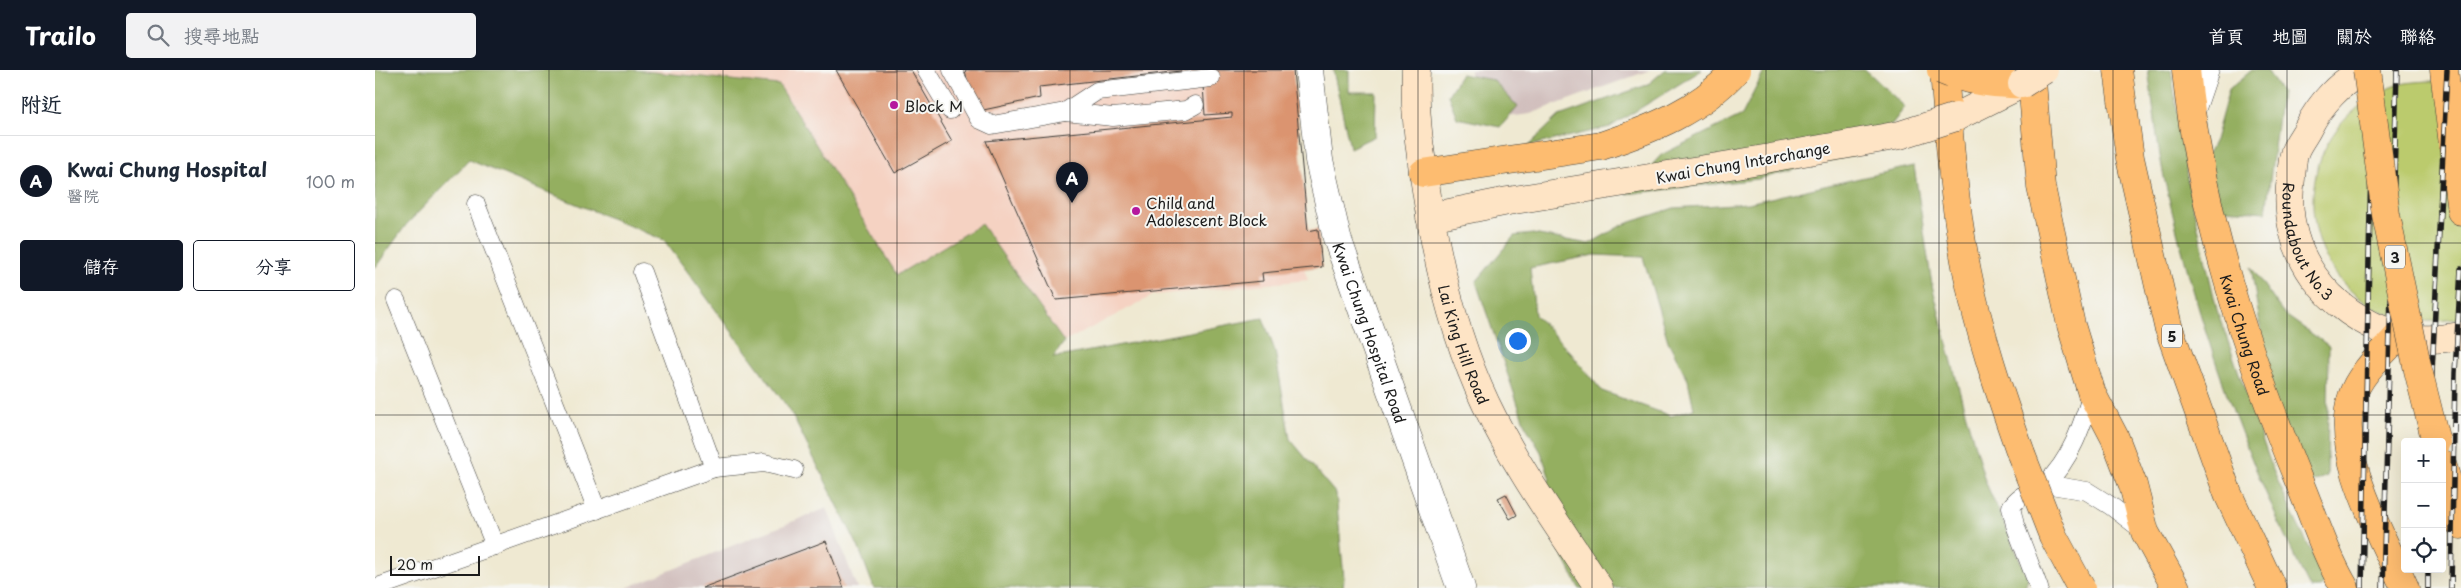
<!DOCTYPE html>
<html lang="zh-TW">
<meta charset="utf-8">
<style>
body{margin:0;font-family:"Playpen Sans","LXGW WenKai TC",sans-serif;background:#f2f2f3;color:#1f2937}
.controls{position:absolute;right:15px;bottom:15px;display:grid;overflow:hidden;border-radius:5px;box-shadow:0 5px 20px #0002}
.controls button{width:45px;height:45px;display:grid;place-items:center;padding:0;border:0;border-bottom:1px solid #e0e1e3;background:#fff;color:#1f2937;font:25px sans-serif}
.scale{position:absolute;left:15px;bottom:12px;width:90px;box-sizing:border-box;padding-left:5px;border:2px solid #1c1c1c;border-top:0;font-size:14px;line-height:18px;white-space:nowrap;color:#1c1c1c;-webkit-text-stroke:4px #f6f6f2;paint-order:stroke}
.you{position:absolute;left:1142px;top:270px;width:18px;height:18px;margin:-12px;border:4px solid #fff;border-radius:50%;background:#1a73e8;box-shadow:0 0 0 8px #1a73e833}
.badge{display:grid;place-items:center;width:32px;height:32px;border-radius:50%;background:#111827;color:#fff;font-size:16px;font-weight:700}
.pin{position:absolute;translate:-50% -41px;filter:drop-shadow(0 1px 2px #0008)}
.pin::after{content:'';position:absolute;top:26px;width:18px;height:15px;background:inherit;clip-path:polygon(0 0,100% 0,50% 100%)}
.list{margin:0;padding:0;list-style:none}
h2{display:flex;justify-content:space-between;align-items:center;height:65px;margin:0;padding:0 20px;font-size:21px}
h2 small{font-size:16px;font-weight:400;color:#747a83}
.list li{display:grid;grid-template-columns:32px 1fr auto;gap:15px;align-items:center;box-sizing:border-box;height:90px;padding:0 20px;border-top:1px solid #e0e1e3}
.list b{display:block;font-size:19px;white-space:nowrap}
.list p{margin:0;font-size:16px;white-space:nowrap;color:#747a83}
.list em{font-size:16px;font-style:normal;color:#747a83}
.actions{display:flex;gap:10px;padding:15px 20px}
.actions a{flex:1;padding:11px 0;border:1px solid #111827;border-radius:5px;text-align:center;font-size:18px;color:#111827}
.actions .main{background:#111827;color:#fff}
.icon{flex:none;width:28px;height:28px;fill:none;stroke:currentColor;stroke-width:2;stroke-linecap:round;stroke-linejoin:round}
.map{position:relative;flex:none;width:2086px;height:518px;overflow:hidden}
header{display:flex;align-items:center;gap:30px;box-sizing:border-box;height:70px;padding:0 25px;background:#111827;color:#fff}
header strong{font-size:24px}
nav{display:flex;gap:28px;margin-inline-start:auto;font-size:18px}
.search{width:350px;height:45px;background:#f2f2f3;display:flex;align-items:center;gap:12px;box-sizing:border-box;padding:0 18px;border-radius:5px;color:#747a83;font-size:19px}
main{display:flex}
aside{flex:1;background:#fff}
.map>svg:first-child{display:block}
</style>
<header>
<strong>Trailo</strong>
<div class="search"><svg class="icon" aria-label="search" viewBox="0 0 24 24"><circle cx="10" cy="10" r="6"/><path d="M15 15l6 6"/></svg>搜尋地點</div>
<nav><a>首頁</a><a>地圖</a><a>關於</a><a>聯絡</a></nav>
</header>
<main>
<aside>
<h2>附近<small></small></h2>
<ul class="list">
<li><span class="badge">A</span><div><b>Kwai Chung Hospital</b><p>醫院</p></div><em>100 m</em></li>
</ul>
<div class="actions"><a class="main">儲存</a><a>分享</a></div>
</aside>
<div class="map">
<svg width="2086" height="518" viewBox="0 0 2086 518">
<rect width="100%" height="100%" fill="#f6f6f2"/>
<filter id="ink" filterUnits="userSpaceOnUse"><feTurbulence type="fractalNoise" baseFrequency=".02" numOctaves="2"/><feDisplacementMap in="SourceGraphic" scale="10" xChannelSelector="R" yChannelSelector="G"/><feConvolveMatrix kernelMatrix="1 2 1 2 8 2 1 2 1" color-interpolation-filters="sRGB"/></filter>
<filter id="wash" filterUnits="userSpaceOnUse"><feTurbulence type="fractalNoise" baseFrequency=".0096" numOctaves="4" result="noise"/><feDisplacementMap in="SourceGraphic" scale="20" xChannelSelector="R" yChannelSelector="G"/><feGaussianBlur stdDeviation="1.12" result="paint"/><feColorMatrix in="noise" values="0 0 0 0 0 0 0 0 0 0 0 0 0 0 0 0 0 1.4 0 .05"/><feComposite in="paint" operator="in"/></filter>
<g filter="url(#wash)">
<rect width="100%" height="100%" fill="#efe9d2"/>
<polygon fill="#f5d2c2" points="259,0 903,0 927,192 933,210 779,225 689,272 606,155 522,205 404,15"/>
<g fill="#d1bfbd">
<polygon points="1095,0 1275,0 1155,44 1132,47 1096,27"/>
<polygon points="452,438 482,518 251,518"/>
</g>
<path fill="#bbcb6d" stroke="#6c7444" d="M 2069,11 L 2086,15 L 2086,248 C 2063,252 2041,253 2019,246 C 1931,218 1910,100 1979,41 C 1993,28 2012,16 2031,13 C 2044,11 2057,11 2069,11 Z"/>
<g fill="#94af60" stroke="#58663e" fill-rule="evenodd">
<polygon points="0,0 259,0 404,15 522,205 606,154 689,272 678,288 888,248 900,281 915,369 961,424 969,508 968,518 499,518 483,476 414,339 289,170 94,90 31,155 0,198"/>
<polygon points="958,0 974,0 974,22 1001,22 1000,66 975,78"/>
<polygon points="1290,0 1327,0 1235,57 1153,76 1184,46 1272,15"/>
<polygon points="1390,0 1491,0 1530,37 1497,80 1383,109 1251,124 1286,85 1367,45"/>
<path d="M 1773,0 L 1796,0 L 1813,114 L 1842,240 L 1898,400 L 1917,443 L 1952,513 L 1943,518 L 1935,518 C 1870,388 1824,258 1791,116 C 1782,78 1779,38 1773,0 Z"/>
<polygon points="1877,0 1892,0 1906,22 1891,142 1823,137 1817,114 1840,70 1854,19"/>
<polygon points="1086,4 1118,10 1143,37 1125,57 1082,48 1073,25"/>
<path d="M 1539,96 L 1557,215 L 1587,331 L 1610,411 L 1653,508 L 1650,518 L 1204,518 L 1160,431 L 1175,409 L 1166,382 L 1150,355 L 1101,212 L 1139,166 L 1158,164 L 1214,174 L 1247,155 L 1299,138 L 1373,133 ZM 1219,185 L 1268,187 L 1293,271 L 1313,310 L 1319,339 L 1296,346 L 1227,321 L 1195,282 L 1160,245 L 1155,198 Z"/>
<polygon points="1876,197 1909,244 1954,276 1952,406 1916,421 1874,315 1887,267"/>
</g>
<g id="blocks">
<g fill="#db9470">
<polygon points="461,0 536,0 577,71 520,103"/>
<polygon points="590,0 806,0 806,1 664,17 665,28 599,42"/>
<polygon points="827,0 918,0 933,161 943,159 947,197 887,203 888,211 681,230 611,71 857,47 857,43 830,45"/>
<polygon points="1131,424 1142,445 1135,449 1123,428"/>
<polygon points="451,471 469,518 327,518"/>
</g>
</g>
</g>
<g filter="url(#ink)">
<use href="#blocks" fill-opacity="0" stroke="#3c3b37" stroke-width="1"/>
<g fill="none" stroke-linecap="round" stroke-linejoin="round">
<g stroke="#3c3b37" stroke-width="19">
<g id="lane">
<polyline points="551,0 575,40"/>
<polyline points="577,0 604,49 617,55 690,42 722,21 836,8"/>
<polyline points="690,42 738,47 811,40 820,35"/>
<polyline points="1820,44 1835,0"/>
<polyline points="101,134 222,440"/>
<polyline points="267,202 339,398"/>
<polyline points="21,230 120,476"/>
<polyline points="1670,414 1712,421 1736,436 1770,462"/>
<polyline points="0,518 339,398 389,393 419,400"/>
<path d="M 1664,518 L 1640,455 L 1636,437 C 1648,420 1658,424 1671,413 C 1696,390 1707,355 1717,324"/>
</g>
</g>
<g stroke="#3c3b37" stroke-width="29">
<g id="street">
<path id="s1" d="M 934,0 L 944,90 L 962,168 L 1086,518"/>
</g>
</g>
<g stroke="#3c3b37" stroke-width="29">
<g id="secondary">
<path id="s2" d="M 1041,0 C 1039,38 1044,75 1050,113 C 1061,188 1078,265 1111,334 C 1142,399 1185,458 1224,518"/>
<path id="s3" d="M 1990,0 C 1965,12 1945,34 1933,58 C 1929,66 1923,73 1920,81 C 1917,89 1917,99 1916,108 C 1905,182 1952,243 2022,265 C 2042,272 2066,269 2086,266"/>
<polyline points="1581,47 1647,14"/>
<polyline points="1055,147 1133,131 1361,94"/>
</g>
</g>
<g stroke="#3c3b37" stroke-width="29">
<g id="highway">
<path d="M 1569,0 C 1574,67 1579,135 1592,201 C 1604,263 1625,324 1646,384"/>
<polyline points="1656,0 1666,117 1696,255 1717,324 1740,368 1758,415 1770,462 1801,518"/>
<polyline points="1743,0 1755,88 1793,256 1853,424 1897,518"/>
<path id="s4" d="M 1811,0 C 1825,142 1871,282 1925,414 C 1939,448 1951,486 1970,518"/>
<polyline points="2069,0 2086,141"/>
<path d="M 1576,4 C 1600,12 1621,15 1647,14"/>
<polyline points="1048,103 1226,76"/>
<path d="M 2023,266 C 2008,283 1984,304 1977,327 C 1958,384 2007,465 2030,518"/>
<polyline points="2067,394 2086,455"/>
</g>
</g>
<use href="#lane" stroke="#fff" stroke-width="18"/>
<use href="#street" stroke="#fff" stroke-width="28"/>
<use href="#secondary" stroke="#fee4c5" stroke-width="28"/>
<use href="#highway" stroke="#fdbc6f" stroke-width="28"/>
<g stroke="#1c1c1c" stroke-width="5.5">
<g id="rail">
<polyline points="2055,372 2057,302 2072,0"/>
<polyline points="1987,518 1998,0"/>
<polyline points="2008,518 2022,0"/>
<polyline points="2053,518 2053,499"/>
<polyline points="2076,518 2080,303 2086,199"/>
</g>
</g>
<use href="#rail" stroke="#f6f6f2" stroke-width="4" stroke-dasharray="11" stroke-linecap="butt"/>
<g stroke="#3c3b37" stroke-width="29" stroke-linecap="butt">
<g id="secondary-bridge">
<polyline points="1647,14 1669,0"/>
<polyline points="1361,94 1525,65 1581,47"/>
</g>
</g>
<g stroke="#3c3b37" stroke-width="29" stroke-linecap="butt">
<g id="highway-bridge">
<polyline points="1566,0 1576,4"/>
<polyline points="1992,0 2011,145 2043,300 2061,372"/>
<path d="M 1226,76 C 1277,59 1324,41 1361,0"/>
<polyline points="1646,384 1678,466 1706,518"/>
</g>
</g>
<use href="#secondary-bridge" stroke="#fee4c5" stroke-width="28"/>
<use href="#highway-bridge" stroke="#fdbc6f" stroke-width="28"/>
</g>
</g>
<path fill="none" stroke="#1c1c1c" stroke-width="1" stroke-opacity="0.55" d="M 174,0 L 174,518M 348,0 L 348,518M 522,0 L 522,518M 695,0 L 695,518M 869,0 L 869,518M 1043,0 L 1043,518M 1217,0 L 1217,518M 1391,0 L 1391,518M 1564,0 L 1564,518M 1738,0 L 1738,518M 1912,0 L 1912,518M 0,173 L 2086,173M 0,345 L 2086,345"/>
<g fill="#b5179e" stroke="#f6f6f2" stroke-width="2">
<circle cx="519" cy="35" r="5"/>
<circle cx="761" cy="141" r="5"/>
</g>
<g text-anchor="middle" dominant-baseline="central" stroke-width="4" stroke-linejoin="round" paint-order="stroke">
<g fill="#f6f6f2" stroke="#5d5d5c" stroke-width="1">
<rect x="2010" y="175.5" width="20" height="23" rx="4"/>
<rect x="1787" y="254.5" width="20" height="23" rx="4"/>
</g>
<g font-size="14" font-weight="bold" fill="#1c1c1c">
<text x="2020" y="187">3</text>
<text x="1797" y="266">5</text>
</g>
<g font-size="15" fill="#1c1c1c" stroke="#f6f6f2" text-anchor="start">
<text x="529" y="35">Block M</text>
<text x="771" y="132">Child and<tspan x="771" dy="17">Adolescent Block</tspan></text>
</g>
<g font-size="15" fill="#1c1c1c" stroke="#f6f6f2">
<text transform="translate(1368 92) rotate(-10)">Kwai Chung Interchange</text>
<text stroke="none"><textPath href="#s3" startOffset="204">Roundabout No.3</textPath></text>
<text stroke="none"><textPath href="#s1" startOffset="271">Kwai Chung Hospital Road</textPath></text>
<text stroke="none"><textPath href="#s4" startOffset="272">Kwai Chung Road</textPath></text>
<text stroke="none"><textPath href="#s2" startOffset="280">Lai King Hill Road</textPath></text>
</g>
</g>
</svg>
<div class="controls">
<button>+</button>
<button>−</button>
<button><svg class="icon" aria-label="locate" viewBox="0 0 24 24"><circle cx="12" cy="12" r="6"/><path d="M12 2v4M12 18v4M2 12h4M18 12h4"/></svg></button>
</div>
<div class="scale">20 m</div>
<div class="you"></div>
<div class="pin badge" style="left:697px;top:133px">A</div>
</div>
</main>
